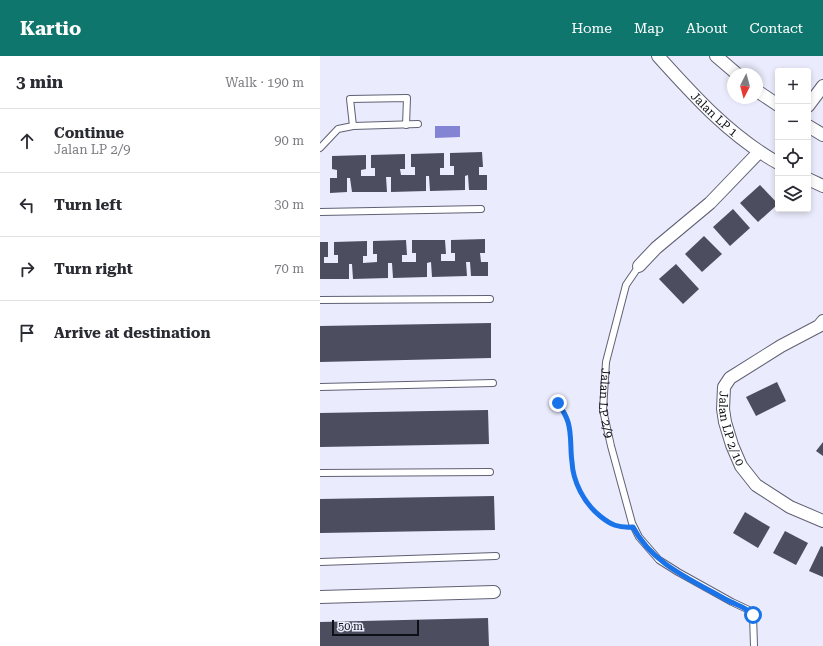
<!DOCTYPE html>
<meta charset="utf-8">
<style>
body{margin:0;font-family:"Roboto Serif",serif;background:#f7f7f7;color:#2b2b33}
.controls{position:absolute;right:12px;top:12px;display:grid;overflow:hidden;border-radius:4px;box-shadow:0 2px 6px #0003}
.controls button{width:36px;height:36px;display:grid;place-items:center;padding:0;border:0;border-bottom:1px solid #e1e1e2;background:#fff;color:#2b2b33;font:20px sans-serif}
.compass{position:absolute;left:407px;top:12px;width:36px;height:36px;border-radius:50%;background:#fff;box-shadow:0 2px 6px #0003;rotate:186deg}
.scale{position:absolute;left:12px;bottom:10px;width:87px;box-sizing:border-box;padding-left:4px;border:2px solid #0f1017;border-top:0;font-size:11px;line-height:14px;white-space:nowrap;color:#0f1017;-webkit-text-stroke:3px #eaebfc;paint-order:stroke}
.stop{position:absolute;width:12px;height:12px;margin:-9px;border:3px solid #1a73e8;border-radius:50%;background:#fff}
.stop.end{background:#1a73e8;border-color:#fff;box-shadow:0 1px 4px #0008}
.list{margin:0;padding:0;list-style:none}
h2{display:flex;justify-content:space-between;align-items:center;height:52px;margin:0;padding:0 16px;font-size:17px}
h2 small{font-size:13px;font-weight:400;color:#7c7c81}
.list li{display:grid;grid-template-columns:26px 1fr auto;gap:12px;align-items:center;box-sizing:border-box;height:64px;padding:0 16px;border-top:1px solid #e1e1e2}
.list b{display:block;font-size:15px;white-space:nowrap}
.list p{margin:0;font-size:13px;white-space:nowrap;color:#7c7c81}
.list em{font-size:13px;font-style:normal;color:#7c7c81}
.icon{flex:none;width:22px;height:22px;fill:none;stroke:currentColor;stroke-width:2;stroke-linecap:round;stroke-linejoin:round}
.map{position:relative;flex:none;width:503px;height:590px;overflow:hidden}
header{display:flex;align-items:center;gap:24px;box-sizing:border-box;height:56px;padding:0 20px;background:#0f766e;color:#fff}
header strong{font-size:19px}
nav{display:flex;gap:22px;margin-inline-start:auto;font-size:14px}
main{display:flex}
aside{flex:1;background:#fff}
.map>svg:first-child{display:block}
</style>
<header>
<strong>Kartio</strong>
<nav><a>Home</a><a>Map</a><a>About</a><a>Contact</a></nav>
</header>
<main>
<aside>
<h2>3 min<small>Walk · 190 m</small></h2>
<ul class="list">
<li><svg class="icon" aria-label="ahead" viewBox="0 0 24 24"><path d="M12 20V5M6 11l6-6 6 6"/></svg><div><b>Continue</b><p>Jalan LP 2/9</p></div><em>90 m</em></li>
<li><svg class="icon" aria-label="left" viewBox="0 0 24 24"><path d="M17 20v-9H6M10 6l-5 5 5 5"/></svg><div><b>Turn left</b></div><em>30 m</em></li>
<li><svg class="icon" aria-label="right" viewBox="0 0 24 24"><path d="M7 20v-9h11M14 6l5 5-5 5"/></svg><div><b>Turn right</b></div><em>70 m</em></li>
<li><svg class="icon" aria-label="arrive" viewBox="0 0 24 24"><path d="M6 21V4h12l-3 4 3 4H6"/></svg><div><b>Arrive at destination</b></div></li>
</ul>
</aside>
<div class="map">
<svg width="503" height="590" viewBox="0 0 503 590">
<rect width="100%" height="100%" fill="#eaebfc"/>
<polygon fill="#8484d5" points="140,70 140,81 115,82 115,70"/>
<g fill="#4c4d5f">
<polygon points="162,96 163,111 159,111 159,119 167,119 167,134 149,134 148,119 145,120 145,134 110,135 109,120 106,120 106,135 71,136 71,121 66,121 67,136 32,136 30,122 27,122 27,136 10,137 10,122 17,122 17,114 12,113 12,100 46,99 46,113 41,114 41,120 55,120 55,112 51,112 51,99 85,98 85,113 80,113 81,119 95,119 95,111 91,111 91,98 124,97 124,112 120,112 120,119 134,119 134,110 130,110 130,97"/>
<polygon points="440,129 458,148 438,166 420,147"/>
<polygon points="413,153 430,172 410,190 393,171"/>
<polygon points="384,180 402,198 382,216 365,198"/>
<polygon points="165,183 165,197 160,197 161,206 168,206 168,220 151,220 150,206 146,206 147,220 112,221 111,206 107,207 107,221 73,222 72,207 68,207 68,222 33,223 32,208 29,208 29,223 0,223 0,186 8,186 8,201 4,201 4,207 18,207 18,199 14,199 14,186 47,185 47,200 43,200 43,207 57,206 57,198 53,198 53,185 86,184 87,199 82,199 82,206 96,206 96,197 92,197 92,184 125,184 126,198 121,198 121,205 135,205 135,197 131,197 131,184"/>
<polygon points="356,208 379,233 363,248 339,223"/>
<polygon points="171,267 171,302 0,306 0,270"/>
<polygon points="457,326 466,345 436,360 426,341"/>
<polygon points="168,354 169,388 0,391 0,357"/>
<polygon points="503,386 503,400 496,395"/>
<polygon points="174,440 175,474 0,477 0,443"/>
<polygon points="425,456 450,471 438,492 413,477"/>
<polygon points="465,475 488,487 476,509 453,497"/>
<polygon points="501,490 503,491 503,521 489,515"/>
<polygon points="168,562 169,590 0,590 0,566"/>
</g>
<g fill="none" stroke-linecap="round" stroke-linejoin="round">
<g stroke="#606174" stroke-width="8">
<g id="service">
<polyline points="33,70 30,43 87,42 86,69"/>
<polyline points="0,92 18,73 33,70 98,68"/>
<polyline points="0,156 161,153"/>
<path id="s1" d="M 319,210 L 306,229 L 286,306 L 283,354 L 291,390 L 312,467 L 319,481 L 339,504 L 358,516 L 412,546 L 429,554 L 433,559 L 434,590"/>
<polyline points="0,244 170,243"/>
<polyline points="0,331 173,327"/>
<polyline points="0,417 170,416"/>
<polyline points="0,506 176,500"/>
</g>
</g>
<g stroke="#606174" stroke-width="14">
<g id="minor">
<path id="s2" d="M 338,0 C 374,40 410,80 458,107"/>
<polyline points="396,0 417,18"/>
<polyline points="437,35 458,49"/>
<polyline points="488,50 503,30"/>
<polyline points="488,70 503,79"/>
<polyline points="488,123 503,130"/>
<polyline points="319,210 336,192 390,147 439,96"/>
<path id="s3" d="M 503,265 L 499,270 L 461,290 L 410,322 L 404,331 L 403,353 L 405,366 L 412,389 L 421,410 L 436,429 L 470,451 L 503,465"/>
<polyline points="0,541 174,536"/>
</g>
</g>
<path stroke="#a4a5b3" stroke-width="2" stroke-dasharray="2 2" stroke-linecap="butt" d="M 238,347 C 246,360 250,372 252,387 C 252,394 251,400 251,406 C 254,435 275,466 304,472"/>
<use href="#service" stroke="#fff" stroke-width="6"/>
<use href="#minor" stroke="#fff" stroke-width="12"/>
</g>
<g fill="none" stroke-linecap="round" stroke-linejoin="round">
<path stroke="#1a73e8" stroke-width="5" d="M 238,347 C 242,353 246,359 248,366 C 252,379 250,393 252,406 C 253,426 264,447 280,460 C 291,469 298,472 313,471 C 332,508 372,524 407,544 C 416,549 427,551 433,559"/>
</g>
<g text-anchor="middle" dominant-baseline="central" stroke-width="4" stroke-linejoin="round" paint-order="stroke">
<g font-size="12" fill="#0f1017" stroke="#eaebfc">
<text stroke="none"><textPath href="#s2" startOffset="81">Jalan LP 1</textPath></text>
<text stroke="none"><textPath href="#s1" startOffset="144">Jalan LP 2/9</textPath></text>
<text stroke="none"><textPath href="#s3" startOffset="163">Jalan LP 2/10</textPath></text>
</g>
</g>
</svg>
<div class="controls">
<button>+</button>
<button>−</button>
<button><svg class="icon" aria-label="locate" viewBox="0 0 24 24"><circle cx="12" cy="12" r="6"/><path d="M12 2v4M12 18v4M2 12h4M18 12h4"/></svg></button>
<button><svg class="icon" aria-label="layers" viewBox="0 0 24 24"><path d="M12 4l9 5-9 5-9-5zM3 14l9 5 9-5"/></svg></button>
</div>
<svg class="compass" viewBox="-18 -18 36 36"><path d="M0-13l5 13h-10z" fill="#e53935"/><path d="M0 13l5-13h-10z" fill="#7c7c81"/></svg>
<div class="scale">50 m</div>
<div class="stop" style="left:433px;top:559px"></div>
<div class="stop end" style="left:238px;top:347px"></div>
</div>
</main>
